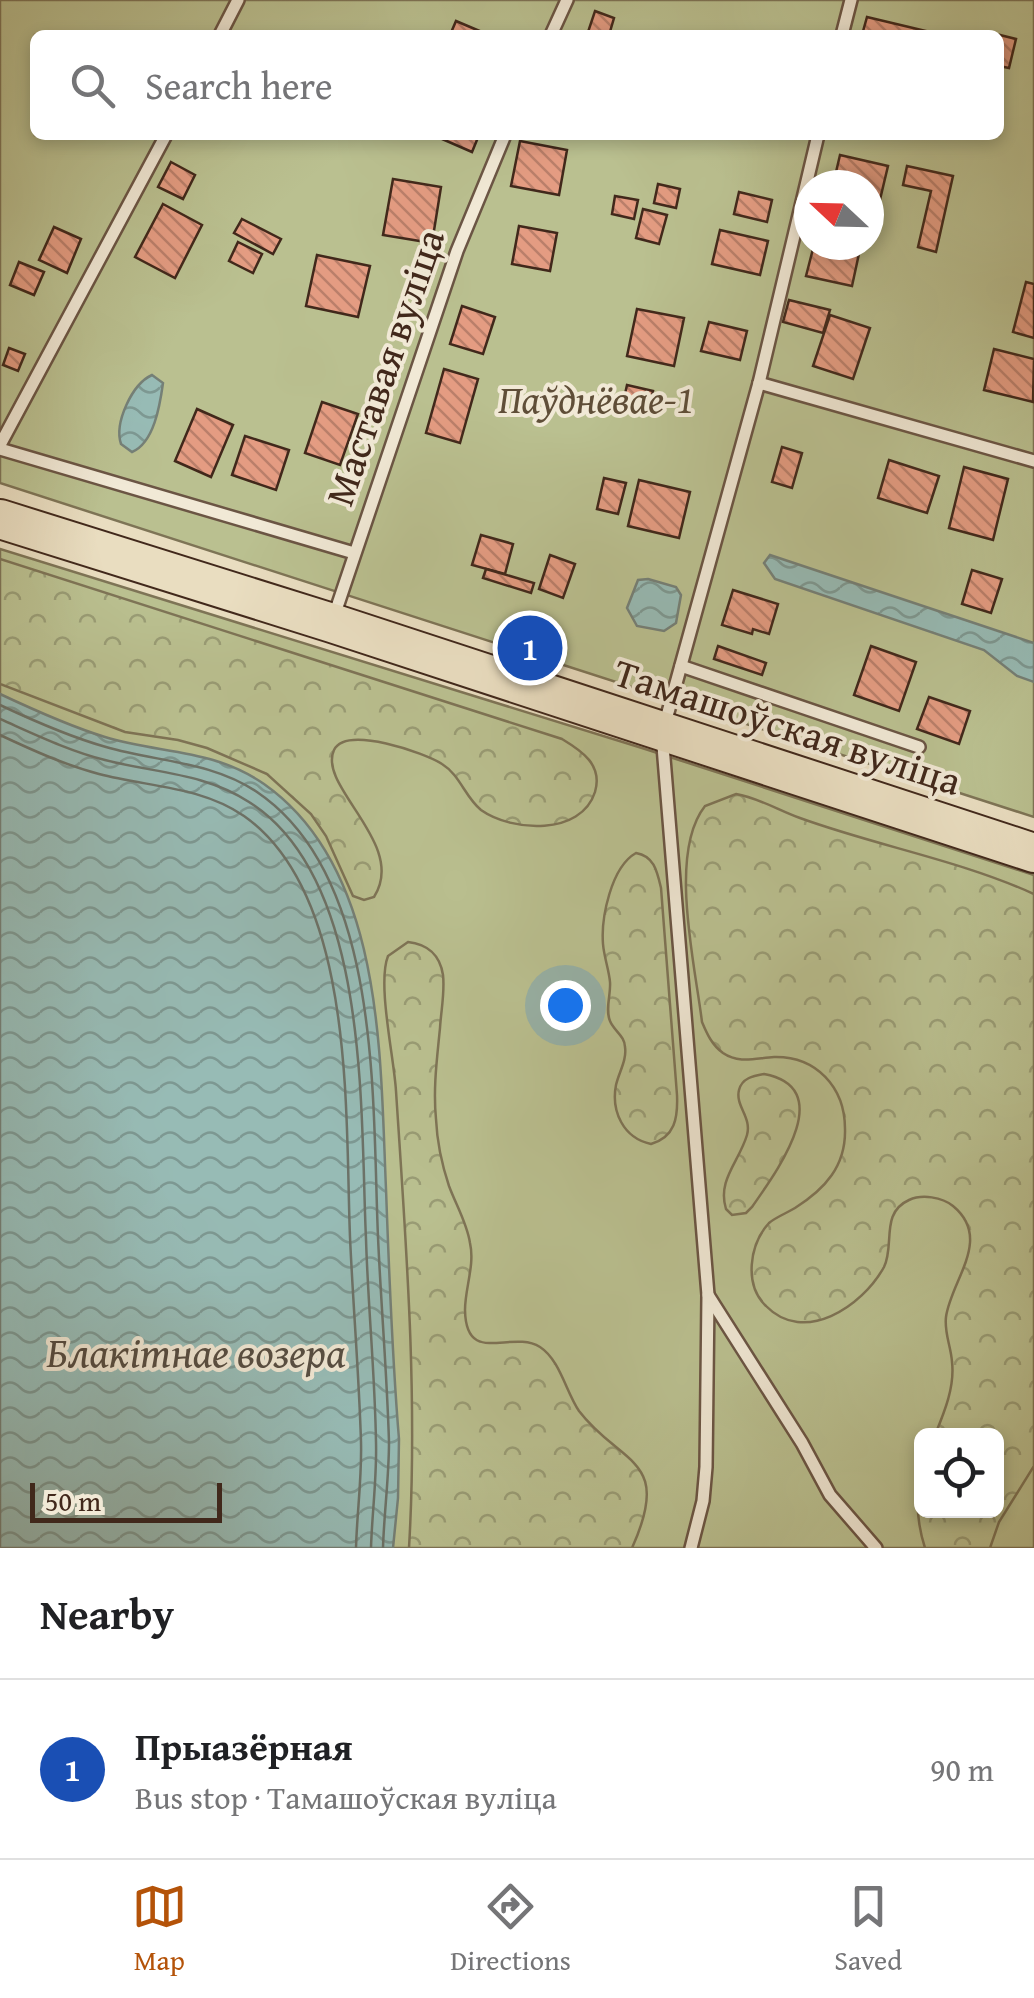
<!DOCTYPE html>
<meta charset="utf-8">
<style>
body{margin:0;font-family:"Gentium Book Plus",serif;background:#f6f6f6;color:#202124}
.controls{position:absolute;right:30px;bottom:30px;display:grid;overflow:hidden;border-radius:15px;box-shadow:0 5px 15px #0003}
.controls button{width:90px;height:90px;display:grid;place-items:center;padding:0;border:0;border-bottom:2px solid #e0e0e0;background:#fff;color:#202124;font:50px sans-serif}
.compass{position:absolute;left:794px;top:170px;width:90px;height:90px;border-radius:50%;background:#fff;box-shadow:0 5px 15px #0003;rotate:292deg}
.scale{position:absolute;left:30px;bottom:25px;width:192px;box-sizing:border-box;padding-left:10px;border:5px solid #41281b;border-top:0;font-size:28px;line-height:35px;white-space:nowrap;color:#41281b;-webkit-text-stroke:8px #f1e9d6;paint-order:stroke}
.you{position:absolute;left:565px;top:1005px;width:35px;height:35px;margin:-25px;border:8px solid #fff;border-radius:50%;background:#1a73e8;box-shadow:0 0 0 15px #1a73e833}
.badge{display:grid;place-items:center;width:65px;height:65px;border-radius:50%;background:#b45309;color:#fff;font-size:32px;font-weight:700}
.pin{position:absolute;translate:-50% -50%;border:5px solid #fff;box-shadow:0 2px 10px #0006}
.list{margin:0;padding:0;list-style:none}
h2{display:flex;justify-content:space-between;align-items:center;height:130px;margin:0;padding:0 40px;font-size:42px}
h2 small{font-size:32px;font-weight:400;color:#757577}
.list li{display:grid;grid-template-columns:65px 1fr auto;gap:30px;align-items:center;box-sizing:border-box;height:180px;padding:0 40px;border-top:2px solid #e0e0e0}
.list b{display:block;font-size:38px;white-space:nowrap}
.list p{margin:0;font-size:32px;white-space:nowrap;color:#757577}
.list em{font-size:32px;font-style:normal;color:#757577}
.icon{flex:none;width:55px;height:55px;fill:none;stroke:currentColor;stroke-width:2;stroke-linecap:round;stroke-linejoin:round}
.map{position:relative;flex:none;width:1034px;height:1548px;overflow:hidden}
.search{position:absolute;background:#fff;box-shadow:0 5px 15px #0003;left:30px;right:30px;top:30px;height:110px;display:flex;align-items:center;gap:25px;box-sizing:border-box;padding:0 35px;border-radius:15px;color:#757577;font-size:38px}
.sheet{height:310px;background:#fff}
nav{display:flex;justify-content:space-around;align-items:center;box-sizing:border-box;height:140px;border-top:2px solid #e0e0e0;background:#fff;font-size:28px;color:#757577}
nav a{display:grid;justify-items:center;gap:5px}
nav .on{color:#b45309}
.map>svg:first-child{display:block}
</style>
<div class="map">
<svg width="1034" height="1548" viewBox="0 0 1034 1548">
<defs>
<pattern id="forest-crowns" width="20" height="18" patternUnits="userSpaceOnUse" patternTransform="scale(2.5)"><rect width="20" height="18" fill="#bac090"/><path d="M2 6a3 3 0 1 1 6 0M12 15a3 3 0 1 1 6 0" fill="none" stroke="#999c75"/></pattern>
<pattern id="water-waves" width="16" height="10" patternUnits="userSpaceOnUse" patternTransform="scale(2.5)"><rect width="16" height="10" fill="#97bbb5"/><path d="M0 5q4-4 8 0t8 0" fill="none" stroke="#7d9892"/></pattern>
<pattern id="building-back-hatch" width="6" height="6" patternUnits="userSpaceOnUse" patternTransform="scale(2.5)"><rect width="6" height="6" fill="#e49c82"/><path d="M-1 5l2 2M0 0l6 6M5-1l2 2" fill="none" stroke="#ba7f6a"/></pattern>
</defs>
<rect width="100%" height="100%" fill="#e9ddc0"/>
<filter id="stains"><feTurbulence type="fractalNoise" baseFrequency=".002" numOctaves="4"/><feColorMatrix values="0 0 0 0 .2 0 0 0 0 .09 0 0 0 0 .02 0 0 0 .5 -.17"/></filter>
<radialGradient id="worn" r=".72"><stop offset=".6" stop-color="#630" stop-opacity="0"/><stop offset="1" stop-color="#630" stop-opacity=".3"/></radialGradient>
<g fill="#bac090" stroke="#7e7456" stroke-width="2.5" fill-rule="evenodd">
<path d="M 0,0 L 1034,0 L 1034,817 L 0,483 ZM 35,35 L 999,35 L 999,135 L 35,135 ZM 809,185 L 869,185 L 869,245 L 809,245 Z"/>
<path d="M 0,549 L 642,748 L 1034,875 L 1034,1548 L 0,1548 ZM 922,1436 L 996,1436 L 996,1510 L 922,1510 Z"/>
</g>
<g fill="url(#forest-crowns)" stroke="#7e7456" stroke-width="2.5">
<path d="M 0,559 L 562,739 C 582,751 603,765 595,792 C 581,836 512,832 481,810 C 465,797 460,775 442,764 C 425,753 346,725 334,750 C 317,787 408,844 374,897 L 364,900 L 353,896 L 326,836 L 311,814 L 267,774 L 207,748 L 178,740 L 125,732 L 0,684 Z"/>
<path d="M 736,794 C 759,798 778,810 800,818 C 877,846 959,860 1034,894 L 1034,1466 L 999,1522 L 990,1548 L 925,1548 C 917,1523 915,1500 921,1474 L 922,1510 L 996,1510 L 996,1436 L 935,1435 C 944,1413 955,1387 952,1362 C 951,1346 944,1333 946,1317 C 951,1280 993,1239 953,1206 C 942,1197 922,1194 909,1200 C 880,1213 895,1245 884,1267 C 862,1307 804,1345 766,1306 C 744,1285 749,1245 769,1223 C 776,1217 787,1213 795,1208 C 825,1189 846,1166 845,1129 C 845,1087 816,1056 774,1057 C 756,1058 739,1064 723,1053 C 712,1045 707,1034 702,1022 C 695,964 668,853 705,806 Z"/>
<path d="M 636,853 C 654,856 657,871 661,888 L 677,1095 C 678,1118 675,1137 651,1144 C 623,1138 611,1111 616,1085 C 619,1072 627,1060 625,1047 C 625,1036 614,1031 610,1021 C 605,1009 611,995 610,982 C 609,970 604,957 603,944 C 601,918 611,867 636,853 Z"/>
<path d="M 408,942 C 427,944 440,955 443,975 C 445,992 441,1011 440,1028 C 437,1059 433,1088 436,1119 C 437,1141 442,1165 449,1186 C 456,1205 467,1223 470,1243 C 475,1265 465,1288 465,1310 C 466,1367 511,1329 540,1347 C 560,1360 566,1392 579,1411 C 621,1466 673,1457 632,1548 L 409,1548 C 418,1396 406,1243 396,1091 C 394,1057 377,984 388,956 Z"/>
<path d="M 764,1074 C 840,1088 774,1175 752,1207 L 746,1213 L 732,1215 L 726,1209 C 717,1180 739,1162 747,1135 C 752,1117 735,1106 739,1090 C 742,1078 753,1076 764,1074 Z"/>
</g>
<g fill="url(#water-waves)" stroke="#758077" stroke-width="2.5">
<path d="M 152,375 L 163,383 C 160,405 154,443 132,452 L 121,444 C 114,423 132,384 152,375 Z"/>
<polygon points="770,555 1034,643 1034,682 1017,676 984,650 775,579 764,563"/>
<polygon points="648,579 676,587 681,595 676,623 664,631 637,626 627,608 638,580"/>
<path d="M 0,694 C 34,710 69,726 105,737 C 160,754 212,748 264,784 C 385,869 380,1057 386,1189 C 389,1273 392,1356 399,1439 L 398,1498 L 393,1548 L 0,1548 Z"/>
</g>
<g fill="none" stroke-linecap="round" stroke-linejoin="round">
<g stroke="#6c7268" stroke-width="2.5">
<path d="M 0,705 C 34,721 70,737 106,747 C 157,762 211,761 257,792 C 383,877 372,1102 378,1237 C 381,1305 387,1374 389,1442 C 389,1478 384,1513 383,1548"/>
<path d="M 0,719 C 34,734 69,751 105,760 C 155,773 205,773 249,802 C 371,879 360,1112 366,1239 C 368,1306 375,1375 376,1442 C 377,1478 372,1513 371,1548"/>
<path d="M 0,735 C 32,750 65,765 99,774 C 148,787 200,786 244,816 C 356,895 345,1113 350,1237 C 353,1305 359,1374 361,1442 C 362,1478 357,1512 356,1548"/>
</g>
</g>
<g fill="url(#building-back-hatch)" stroke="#41281b" stroke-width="2.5">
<polygon points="595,11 614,18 609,35 587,35"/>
<polygon points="867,17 930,32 930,35 862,35"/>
<polygon points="456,21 489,35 450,35"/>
<polygon points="1000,35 1016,39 1009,68 999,66"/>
<polygon points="433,135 479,135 472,152"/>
<polygon points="520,141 567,150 559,195 511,186"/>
<polygon points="840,155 888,166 878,208 869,206 869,185 833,185"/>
<polygon points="171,162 195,175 183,199 158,187"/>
<polygon points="907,166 953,176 936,252 918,247 931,191 903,185"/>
<polygon points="393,179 441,187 432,243 383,235"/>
<polygon points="658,184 680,189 676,208 654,203"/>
<polygon points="739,192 772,200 767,222 734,214"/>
<polygon points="615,196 638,200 634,219 612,214"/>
<polygon points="163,204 202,225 175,278 135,257"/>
<polygon points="643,209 667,215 659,244 636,238"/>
<polygon points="242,219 281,239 273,254 234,233"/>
<polygon points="519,226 557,233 550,271 512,264"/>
<polygon points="54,227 81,239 67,273 39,260"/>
<polygon points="720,230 768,241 760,275 712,264"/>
<polygon points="238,242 262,254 253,273 229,261"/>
<polygon points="814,245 843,245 860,249 852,286 806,276"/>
<polygon points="317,255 370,266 358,317 306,306"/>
<polygon points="19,262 44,272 34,295 10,285"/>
<polygon points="1026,282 1034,284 1034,338 1013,332"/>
<polygon points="789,300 830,310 823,333 783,322"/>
<polygon points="462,306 495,317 483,354 450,344"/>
<polygon points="637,309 684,318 674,366 627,356"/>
<polygon points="830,315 870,328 853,379 813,366"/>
<polygon points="709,322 747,331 740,360 701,351"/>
<polygon points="9,348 25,354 18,371 3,365"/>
<polygon points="994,349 1034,359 1033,402 984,390"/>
<polygon points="444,369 478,379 460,443 426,433"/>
<polygon points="627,385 653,391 649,409 623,403"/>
<polygon points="322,402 358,414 340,465 305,453"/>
<polygon points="197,409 233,425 211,477 175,461"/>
<polygon points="245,436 289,450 276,490 232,475"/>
<polygon points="782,447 802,453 792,488 772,482"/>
<polygon points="889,460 939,476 927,513 878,498"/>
<polygon points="964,467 1008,479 993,540 949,528"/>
<polygon points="604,478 626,483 618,514 597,509"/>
<polygon points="639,480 690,492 679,538 628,526"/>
<polygon points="481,535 513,544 505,574 472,565"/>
<polygon points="550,555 575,564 563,598 539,589"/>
<polygon points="486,569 534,583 531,593 483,578"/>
<polygon points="972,570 1002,579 991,613 962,604"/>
<polygon points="733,590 778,604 769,634 753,629 752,634 722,625"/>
<polygon points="718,646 766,663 762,675 714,659"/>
<polygon points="871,646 916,662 899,711 854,695"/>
<polygon points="929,697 970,711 959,744 917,729"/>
</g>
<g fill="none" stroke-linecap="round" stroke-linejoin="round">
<g stroke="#6b5544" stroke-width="16">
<g id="lane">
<polyline points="220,35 238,0"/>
<polyline points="551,35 567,0"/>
<polyline points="842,35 851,0"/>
<polyline points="759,383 1034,461"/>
<polyline points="0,445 166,135"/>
<polyline points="0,449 354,553"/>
<polyline points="334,616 457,251 505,135"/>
<polyline points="681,666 919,747"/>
<polyline points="708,1295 802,1443 830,1495 876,1548"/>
<polyline points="691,1548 703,1501 706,1467 708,1295 662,734 759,383 818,135"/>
</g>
</g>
<g stroke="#41281b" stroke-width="42">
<polyline id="primary" points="0,519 332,623 1034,853"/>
</g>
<use href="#lane" stroke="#f1e9d6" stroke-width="11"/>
<use href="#primary" stroke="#e9ddc0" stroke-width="38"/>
</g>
<g text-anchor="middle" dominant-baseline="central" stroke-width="8" stroke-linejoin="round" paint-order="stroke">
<g font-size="40" fill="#41281b" stroke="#f1e9d6">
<text transform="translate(384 367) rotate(-71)">Маставая вуліца</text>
<text transform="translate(788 726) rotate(18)">Тамашоўская вуліца</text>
</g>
<g font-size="40" font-style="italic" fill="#5f4e38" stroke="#f1e9d6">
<text x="596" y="398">Паўднёвае-1</text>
</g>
<g font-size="42" font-style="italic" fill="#564d42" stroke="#f1e9d6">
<text x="196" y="1351">Блакітнае возера</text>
</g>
</g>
<rect width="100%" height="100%" filter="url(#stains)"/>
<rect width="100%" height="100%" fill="url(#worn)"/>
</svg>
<div class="controls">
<button><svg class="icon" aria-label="locate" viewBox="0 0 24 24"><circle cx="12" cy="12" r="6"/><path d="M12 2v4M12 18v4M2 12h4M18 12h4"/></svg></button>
</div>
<svg class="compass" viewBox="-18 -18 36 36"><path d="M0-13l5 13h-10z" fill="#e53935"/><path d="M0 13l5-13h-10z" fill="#757577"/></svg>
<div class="scale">50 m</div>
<div class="you"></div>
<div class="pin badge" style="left:530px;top:648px;background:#1a4fb4">1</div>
<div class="search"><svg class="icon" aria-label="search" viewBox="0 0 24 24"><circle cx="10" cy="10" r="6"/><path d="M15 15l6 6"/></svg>Search here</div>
</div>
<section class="sheet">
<h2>Nearby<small></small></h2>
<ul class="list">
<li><span class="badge" style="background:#1a4fb4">1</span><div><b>Прыазёрная</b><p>Bus stop · Тамашоўская вуліца</p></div><em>90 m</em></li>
</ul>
</section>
<nav>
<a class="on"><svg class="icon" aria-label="map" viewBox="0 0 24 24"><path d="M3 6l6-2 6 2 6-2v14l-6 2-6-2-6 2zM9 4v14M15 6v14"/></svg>Map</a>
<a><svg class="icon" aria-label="directions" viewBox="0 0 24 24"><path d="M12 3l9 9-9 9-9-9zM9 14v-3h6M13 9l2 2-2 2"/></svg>Directions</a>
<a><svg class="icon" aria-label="saved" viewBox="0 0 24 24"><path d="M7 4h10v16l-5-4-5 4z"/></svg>Saved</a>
</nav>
